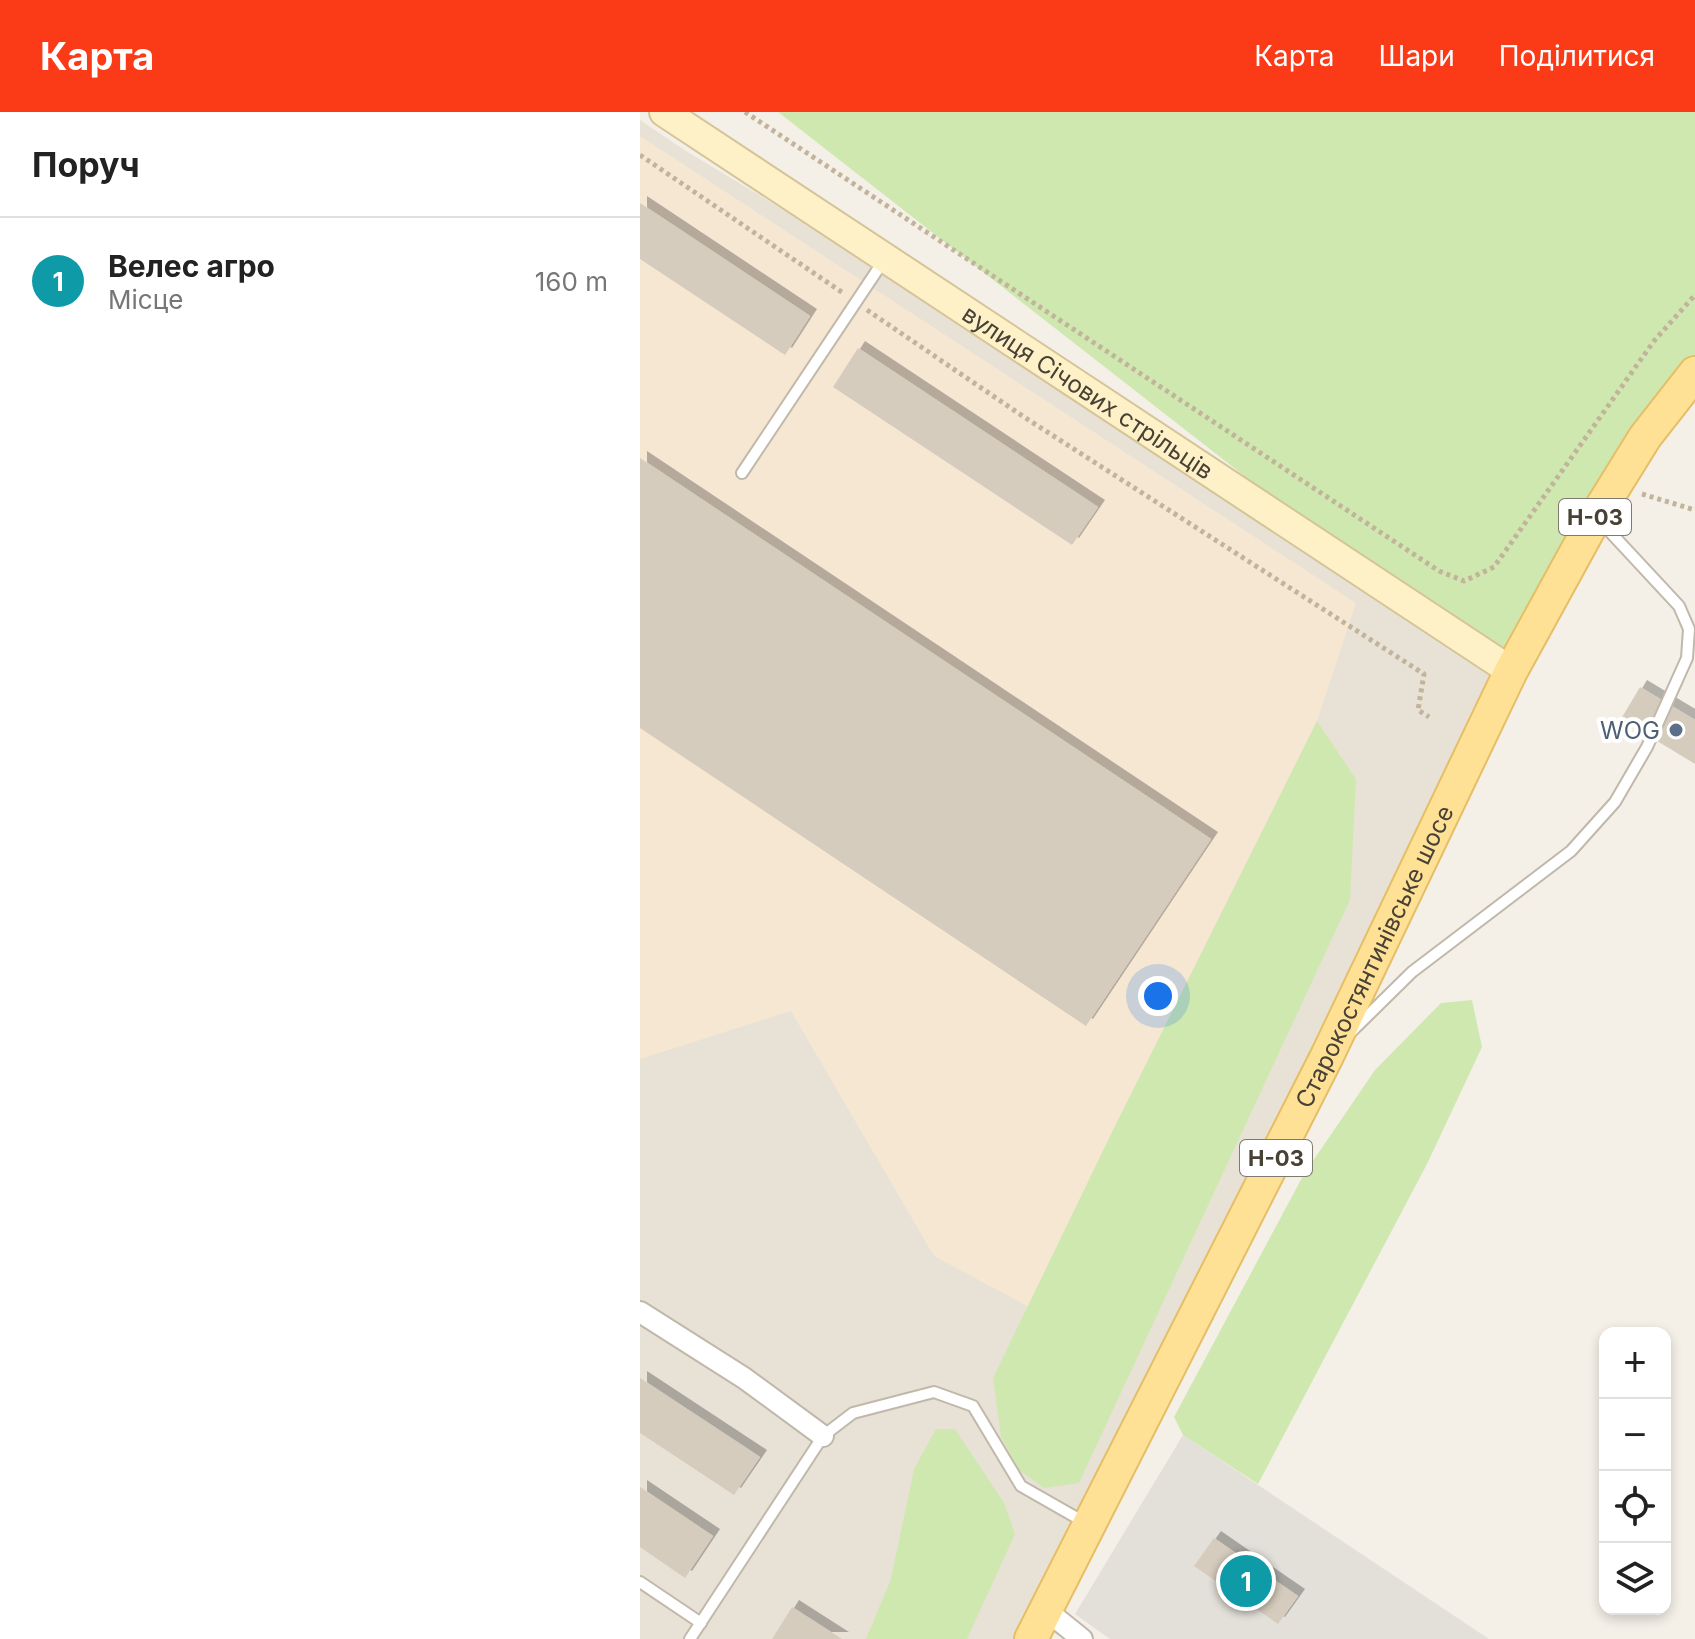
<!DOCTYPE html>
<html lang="uk">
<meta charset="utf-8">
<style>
body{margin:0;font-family:Inter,sans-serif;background:#f2f2f2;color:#222}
.controls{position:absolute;right:24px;bottom:24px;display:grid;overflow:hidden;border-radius:16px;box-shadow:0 4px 12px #0003}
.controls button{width:72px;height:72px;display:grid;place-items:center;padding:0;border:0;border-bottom:2px solid #e0e0e0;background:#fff;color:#222;font:40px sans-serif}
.you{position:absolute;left:518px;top:884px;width:28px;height:28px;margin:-20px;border:6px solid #fff;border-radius:50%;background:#1a73e8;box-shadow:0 0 0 12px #1a73e833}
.badge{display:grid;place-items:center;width:52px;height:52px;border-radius:50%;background:#fb3a18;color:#fff;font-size:26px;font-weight:700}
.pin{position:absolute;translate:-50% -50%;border:4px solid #fff;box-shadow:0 2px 8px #0006}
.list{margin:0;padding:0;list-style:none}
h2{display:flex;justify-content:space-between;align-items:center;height:104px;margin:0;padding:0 32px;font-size:34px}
h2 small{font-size:26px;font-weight:400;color:#767676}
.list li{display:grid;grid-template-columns:52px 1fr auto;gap:24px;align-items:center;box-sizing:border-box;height:128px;padding:0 32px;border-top:2px solid #e0e0e0}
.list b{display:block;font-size:30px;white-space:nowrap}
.list p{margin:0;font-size:26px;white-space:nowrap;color:#767676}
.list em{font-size:26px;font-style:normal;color:#767676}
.icon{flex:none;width:44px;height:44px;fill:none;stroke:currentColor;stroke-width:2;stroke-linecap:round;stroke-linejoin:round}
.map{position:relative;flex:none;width:1055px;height:1527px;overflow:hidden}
header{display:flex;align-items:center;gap:48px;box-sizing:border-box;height:112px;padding:0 40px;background:#fb3a18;color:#fff}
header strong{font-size:38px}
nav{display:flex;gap:44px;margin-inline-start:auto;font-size:28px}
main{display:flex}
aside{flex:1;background:#fff}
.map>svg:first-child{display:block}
</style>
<header>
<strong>Карта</strong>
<nav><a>Карта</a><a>Шари</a><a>Поділитися</a></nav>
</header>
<main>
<aside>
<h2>Поруч<small></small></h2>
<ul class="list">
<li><span class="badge" style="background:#0f9aa8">1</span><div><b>Велес агро</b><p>Місце</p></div><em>160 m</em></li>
</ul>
</aside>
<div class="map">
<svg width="1055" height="1527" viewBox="0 0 1055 1527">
<defs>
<filter id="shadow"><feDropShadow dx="7" dy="-7" stdDeviation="0" flood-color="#0004"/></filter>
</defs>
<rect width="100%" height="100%" fill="#f4f0e8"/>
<polygon fill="#e8e2d6" points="0,8 46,39 239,155 871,559 378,1527 0,1527"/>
<polygon fill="#f6e7d3" points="0,24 716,491 677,609 389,1195 294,1144 151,899 0,947"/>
<polygon fill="#e3dfd9" points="543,1323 849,1527 470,1527 435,1502"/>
<g fill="#cfe8b0">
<polygon points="138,0 1055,0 1055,261 871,559 771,494"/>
<polygon points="677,609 716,667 710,788 439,1371 404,1376 379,1358 361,1325 353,1266 473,1018"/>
<polygon points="832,888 842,935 787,1052 618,1372 543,1323 534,1305 664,1062 735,958 801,891"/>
<polygon points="296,1317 315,1317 364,1391 375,1422 327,1527 226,1527 251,1467 274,1357"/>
</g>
<g fill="#d6ccbd" filter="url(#shadow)">
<polygon points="0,91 170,204 145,243 0,147"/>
<polygon points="218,236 458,395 432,433 193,275"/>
<polygon points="0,346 571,727 446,914 0,616"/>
<polygon points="1000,575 1055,608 1055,652 981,607"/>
<polygon points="0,1266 120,1345 94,1383 0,1321"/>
<polygon points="0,1375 73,1424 45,1466 0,1435"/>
<polygon points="574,1426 658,1484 638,1512 554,1454"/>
<polygon points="152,1495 202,1527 132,1527"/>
</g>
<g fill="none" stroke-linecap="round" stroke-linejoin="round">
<g stroke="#c0b8aa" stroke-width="14">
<g id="lane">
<polyline points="102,361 244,148"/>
<polyline points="711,920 772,860 931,739 975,690 1007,635 1047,546 1049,517 1039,494 959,408"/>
<polyline points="0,1470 61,1511"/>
<polyline points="50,1527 183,1324 213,1301 294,1280 333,1294 381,1374 446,1411"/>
</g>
</g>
<g stroke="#c0b8aa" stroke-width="24">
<g id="street">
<polyline points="0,1200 104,1266 183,1324"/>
<polyline points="406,1498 442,1527"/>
</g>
</g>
<g stroke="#d4c498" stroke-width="32">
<g id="secondary">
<path id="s1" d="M 24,0 L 871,559"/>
</g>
</g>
<g stroke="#e5be65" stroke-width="36">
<g id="primary">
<path id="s2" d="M 391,1527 L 687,944 L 871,559 L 956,404 L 1005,325 L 1055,261"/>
</g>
</g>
<g stroke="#c2b49b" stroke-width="5" stroke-dasharray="4 4" stroke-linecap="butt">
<polyline points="105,0 799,459 824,469 854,455 1014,229 1055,183"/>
<polyline points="0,43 203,181"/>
<polyline points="227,198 384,305 784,562 778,598 789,605"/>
<polyline points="1002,382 1055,398"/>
</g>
<use href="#lane" stroke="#fff" stroke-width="10"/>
<use href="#street" stroke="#fff" stroke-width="20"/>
<use href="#secondary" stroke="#fff1c7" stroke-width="28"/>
<use href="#primary" stroke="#ffe196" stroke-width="32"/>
</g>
<circle fill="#5c6f8a" stroke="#fff" stroke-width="3" cx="1036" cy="618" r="8"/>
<g text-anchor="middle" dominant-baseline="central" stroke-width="8" stroke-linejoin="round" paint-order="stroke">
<g fill="#fff" stroke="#7e7a72" stroke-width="2">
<rect x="919" y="387" width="72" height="36" rx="6"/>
<rect x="600" y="1028" width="72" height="36" rx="6"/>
</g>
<g font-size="22" font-weight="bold" fill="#474136">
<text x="955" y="405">Н-03</text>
<text x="636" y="1046">Н-03</text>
</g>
<g font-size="24" fill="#474136" stroke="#fff">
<text stroke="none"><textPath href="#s1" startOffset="508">вулиця Січових стрільців</textPath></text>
<text stroke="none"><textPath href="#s2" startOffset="764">Старокостянтинівське шосе</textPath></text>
</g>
<g font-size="24" fill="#4e5e75" stroke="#fff" text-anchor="end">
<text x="1020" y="618">WOG</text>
</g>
</g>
</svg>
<div class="controls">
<button>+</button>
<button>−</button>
<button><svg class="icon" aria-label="locate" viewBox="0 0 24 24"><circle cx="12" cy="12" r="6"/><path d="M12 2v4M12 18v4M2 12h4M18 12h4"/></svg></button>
<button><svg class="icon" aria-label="layers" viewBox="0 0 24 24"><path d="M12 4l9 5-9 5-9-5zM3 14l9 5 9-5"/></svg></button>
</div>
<div class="you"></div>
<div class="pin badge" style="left:606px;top:1469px;background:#0f9aa8">1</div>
</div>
</main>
